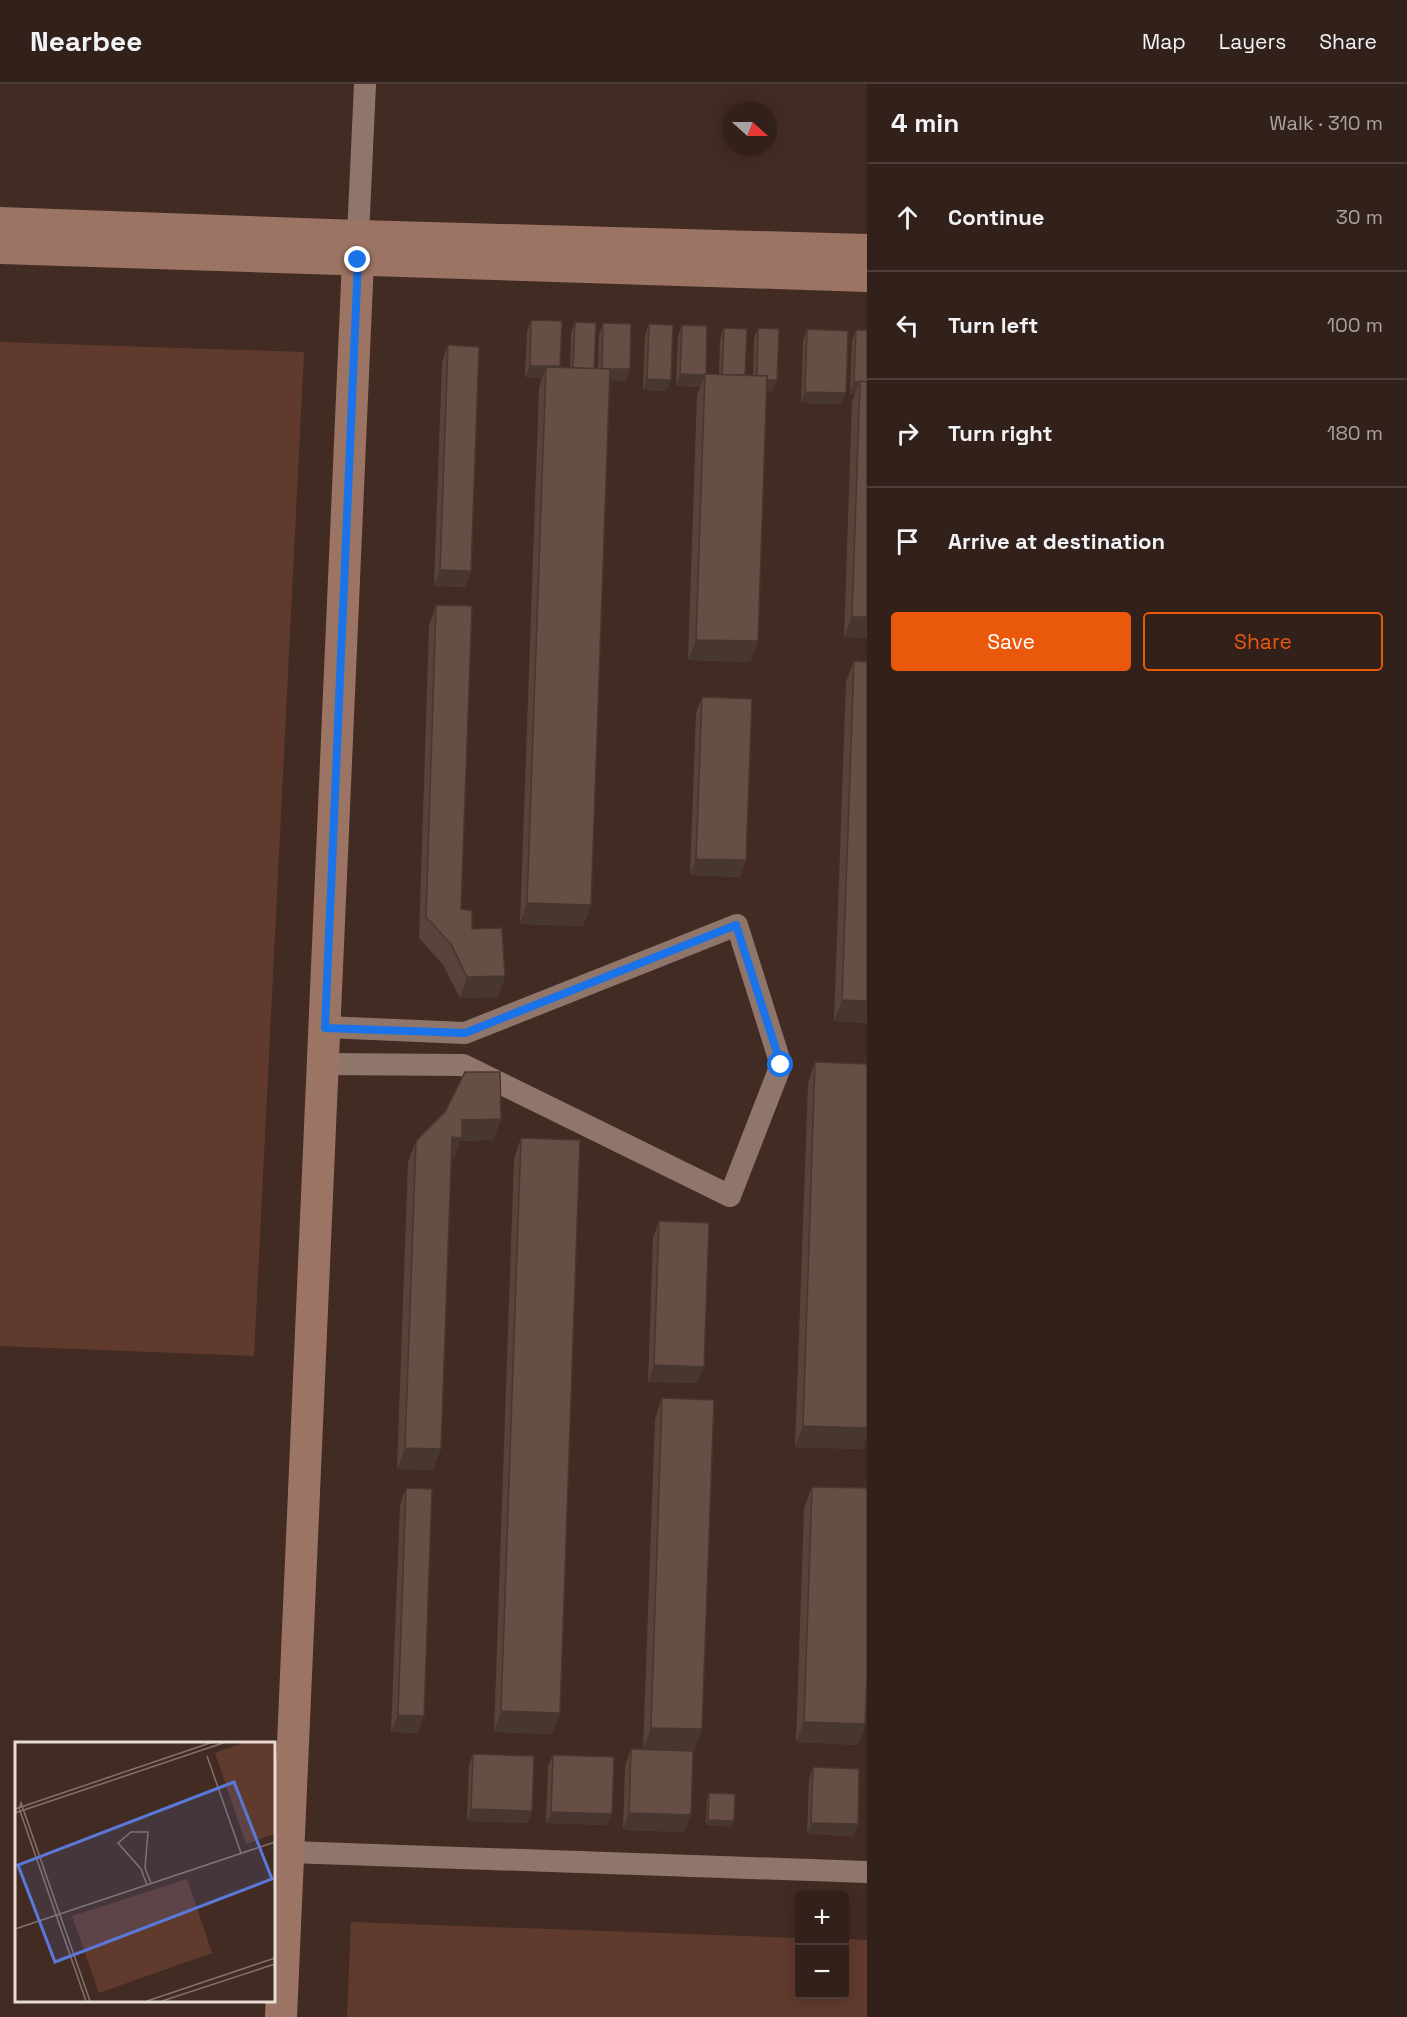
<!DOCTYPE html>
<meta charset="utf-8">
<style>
body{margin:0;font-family:"Space Grotesk",sans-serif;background:#3d2d27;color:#f1f3f6}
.controls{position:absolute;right:18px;bottom:18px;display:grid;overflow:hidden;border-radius:6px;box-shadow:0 3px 15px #0003}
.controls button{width:54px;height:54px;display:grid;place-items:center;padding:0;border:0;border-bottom:2px solid #4d3e39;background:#32201a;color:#f1f3f6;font:30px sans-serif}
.compass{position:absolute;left:723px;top:18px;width:54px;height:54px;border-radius:50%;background:#32201a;box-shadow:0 3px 15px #0003;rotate:111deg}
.stop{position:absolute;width:18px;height:18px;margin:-14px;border:4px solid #1a73e8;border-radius:50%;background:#fff}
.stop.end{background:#1a73e8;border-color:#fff;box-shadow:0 2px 6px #0008}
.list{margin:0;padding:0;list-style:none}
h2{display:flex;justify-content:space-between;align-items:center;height:78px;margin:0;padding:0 24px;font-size:26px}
h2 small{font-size:20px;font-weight:400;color:#a8a3a2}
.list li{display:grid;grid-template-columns:39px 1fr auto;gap:18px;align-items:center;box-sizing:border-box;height:108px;padding:0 24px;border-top:2px solid #4d3e39}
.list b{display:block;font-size:22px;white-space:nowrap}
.list em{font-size:20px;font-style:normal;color:#a8a3a2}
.actions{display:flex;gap:12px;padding:18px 24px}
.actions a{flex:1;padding:14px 0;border:2px solid #ea580c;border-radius:6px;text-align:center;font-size:21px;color:#ea580c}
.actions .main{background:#ea580c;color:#fff}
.icon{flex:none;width:33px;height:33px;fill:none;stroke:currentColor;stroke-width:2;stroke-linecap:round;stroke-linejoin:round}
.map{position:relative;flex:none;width:867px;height:1933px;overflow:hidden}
header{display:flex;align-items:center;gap:36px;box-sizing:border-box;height:84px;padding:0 30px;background:#32201a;border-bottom:2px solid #4d3e39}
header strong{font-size:28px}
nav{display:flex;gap:33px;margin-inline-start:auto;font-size:21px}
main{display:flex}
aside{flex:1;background:#32201a}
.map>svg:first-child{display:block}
</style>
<header>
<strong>Nearbee</strong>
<nav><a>Map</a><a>Layers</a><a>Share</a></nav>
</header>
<main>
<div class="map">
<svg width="867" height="1933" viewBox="0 0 867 1933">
<rect width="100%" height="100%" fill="#422b22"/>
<g fill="#603b2d">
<polygon points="0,258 304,268 254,1272 0,1262"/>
<polygon points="351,1838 799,1854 800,1910 844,1910 845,1855 867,1856 867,1933 347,1933"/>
</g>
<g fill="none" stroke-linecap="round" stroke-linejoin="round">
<g stroke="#90756b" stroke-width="22">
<polyline points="358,152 365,0"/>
<polyline points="324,980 463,981 730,1112 781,981 737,841 465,949 325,943"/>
<polyline points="289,1768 867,1788"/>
</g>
<g stroke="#9c7464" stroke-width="32">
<polyline points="0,139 358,152 867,166"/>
<polyline points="0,164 867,192"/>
<polyline points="281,1933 358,176 358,152"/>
</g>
</g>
<g fill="#58433a">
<polygon points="531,236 560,282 560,284 570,284 571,250 575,238 594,285 598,285 599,251 603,239 630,285 626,297 609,296 591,821 583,842 520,840 539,304 542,294 525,293 527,247"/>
<polygon points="649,240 671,296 666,307 643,306 645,251"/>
<polygon points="682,241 706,290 719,291 720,255 724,244 745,291 753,292 754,255 758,244 773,307 766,307 758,557 750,578 688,576 697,311 700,303 676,302 678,252"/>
<polygon points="807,245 841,320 801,319 803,257"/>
<polygon points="856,246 867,246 867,554 844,553 852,318 855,310 850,310 852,257"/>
<polygon points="448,261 465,503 434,502 442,278"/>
<polygon points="436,521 461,825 472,845 505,892 498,913 460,914 443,881 419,854 429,542"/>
<polygon points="854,577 867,939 834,937 846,598"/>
<polygon points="702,613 746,776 740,793 690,791 696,629"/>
<polygon points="815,978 867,980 867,1350 862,1365 795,1363 808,999"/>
<polygon points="445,1028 501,1035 493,1056 460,1057 454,1075 452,1074 433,1386 397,1385 408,1078 416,1057"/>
<polygon points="521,1054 560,1629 552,1650 494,1648 514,1075"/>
<polygon points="659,1137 698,1299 648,1298 653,1154"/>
<polygon points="662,1314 702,1645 694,1666 643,1665 655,1335"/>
<polygon points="812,1403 865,1640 858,1661 796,1658 804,1424"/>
<polygon points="406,1404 418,1649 391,1648 400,1421"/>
<polygon points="631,1665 685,1748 623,1746 625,1682"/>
<polygon points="473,1670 528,1739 467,1737 469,1681"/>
<polygon points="553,1671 607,1741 546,1739 548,1682"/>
<polygon points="813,1683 858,1740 853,1752 807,1750 809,1695"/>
<polygon points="709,1709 732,1743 706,1741 707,1715"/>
</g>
<g fill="#473730">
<polygon points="530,282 560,282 556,294 546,283 542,294 525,293"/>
<polygon points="602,285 630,285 626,297 598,296"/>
<polygon points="680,290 705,291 700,303 676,302"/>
<polygon points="647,295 671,296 666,307 643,306"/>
<polygon points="757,295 777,296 773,307 752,307"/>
<polygon points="854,298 859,299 855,310 850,310"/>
<polygon points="805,308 846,309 841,320 801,319"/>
<polygon points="440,486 471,487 465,503 434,502"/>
<polygon points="852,533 867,533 867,554 844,553"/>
<polygon points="696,556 758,557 750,578 688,576"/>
<polygon points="696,775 746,776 740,793 690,791"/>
<polygon points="527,819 591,821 583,842 520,840"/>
<polygon points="505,892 498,913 460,914 467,893"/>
<polygon points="842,916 867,917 867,939 834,937"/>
<polygon points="501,1035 493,1056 460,1057 454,1075 445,1074 452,1053 462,1036"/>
<polygon points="654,1281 704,1283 698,1299 648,1298"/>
<polygon points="803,1342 867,1344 867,1350 862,1365 795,1363"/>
<polygon points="405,1364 441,1365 433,1386 397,1385"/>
<polygon points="501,1627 560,1629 552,1650 494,1648"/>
<polygon points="398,1631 424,1632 418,1649 391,1648"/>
<polygon points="804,1638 865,1640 858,1661 796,1658"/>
<polygon points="651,1644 702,1645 694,1666 643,1665"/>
<polygon points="471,1725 532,1727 528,1739 467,1737"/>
<polygon points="551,1728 612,1730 607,1741 546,1739"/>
<polygon points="629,1729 691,1731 685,1748 623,1746"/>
<polygon points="708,1736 734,1737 732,1743 706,1741"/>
<polygon points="811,1739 858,1740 853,1752 807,1750"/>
</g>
<g fill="#664e44" stroke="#473730" stroke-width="1.5">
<polygon points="531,236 562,237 560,282 530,282"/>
<polygon points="575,238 596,239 594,285 573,284"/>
<polygon points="603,239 631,240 630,285 602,285"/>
<polygon points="649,240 673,241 671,296 647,295"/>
<polygon points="682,241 707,242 706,290 705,291 680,290"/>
<polygon points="724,244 747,245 745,291 722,291"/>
<polygon points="758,244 779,245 777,296 767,296 767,292 757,292"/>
<polygon points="807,245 848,247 846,309 805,308"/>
<polygon points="856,246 867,246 867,298 854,298"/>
<polygon points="448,261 479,263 471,487 440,486"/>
<polygon points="546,283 610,285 591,821 527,819"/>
<polygon points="705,290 767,292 758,557 696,556"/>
<polygon points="860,297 867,298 867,533 852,533"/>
<polygon points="436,521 472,522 461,825 472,827 472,845 502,844 505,892 467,893 451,860 426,833"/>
<polygon points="854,577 867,578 867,917 842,916"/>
<polygon points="702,613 752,615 746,776 696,775"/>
<polygon points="815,978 867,980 867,1344 803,1342"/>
<polygon points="465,988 500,988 501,1035 462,1036 462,1054 452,1053 441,1365 405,1364 416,1057 445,1028"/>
<polygon points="521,1054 580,1056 560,1629 501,1627"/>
<polygon points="659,1137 709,1139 704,1283 654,1281"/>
<polygon points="662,1314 714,1316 702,1645 651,1644"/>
<polygon points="812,1403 867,1404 867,1589 865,1640 804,1638"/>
<polygon points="406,1404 432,1405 424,1632 398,1631"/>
<polygon points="631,1665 693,1667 691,1731 629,1729"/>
<polygon points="473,1670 534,1672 532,1727 471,1725"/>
<polygon points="553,1671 614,1673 612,1730 551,1728"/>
<polygon points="813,1683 859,1685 858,1740 811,1739"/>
<polygon points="709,1709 735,1710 734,1737 708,1736"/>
</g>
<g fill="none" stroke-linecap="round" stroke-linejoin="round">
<polyline stroke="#1a73e8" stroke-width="8" points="358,176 325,944 465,949 736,841 781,981"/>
</g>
<g transform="translate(15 1658)">
<rect width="260" height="260" fill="#422b22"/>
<path d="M 231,0 L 260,0 L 259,92 L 231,102 L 200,11 ZM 172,137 L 197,211 L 84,251 L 57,174 Z" fill="#603b2d"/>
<path fill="none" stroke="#85716a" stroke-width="1.5" d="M 192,14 L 226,111M 0,67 L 198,0M 0,71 L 211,0M 132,143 L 126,127 L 103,101 L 116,90 L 133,90 L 130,126 L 136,141M 0,187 L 260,100M 71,259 L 4,66 L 6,61 L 75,259M 132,259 L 260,216M 147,259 L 260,222"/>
<path fill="#5a78d7" fill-opacity="0.15" stroke="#5a78d7" stroke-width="3" d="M 219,40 L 257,137 L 40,220 L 3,123 Z"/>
<rect width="260" height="260" fill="none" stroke="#eadbd5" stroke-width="3"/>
</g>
</svg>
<div class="controls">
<button>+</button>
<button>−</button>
</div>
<svg class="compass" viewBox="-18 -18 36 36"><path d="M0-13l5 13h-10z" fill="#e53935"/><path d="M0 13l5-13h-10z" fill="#a8a3a2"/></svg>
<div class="stop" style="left:781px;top:981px"></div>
<div class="stop end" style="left:358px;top:176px"></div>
</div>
<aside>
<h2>4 min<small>Walk · 310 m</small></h2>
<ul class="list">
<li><svg class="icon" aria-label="ahead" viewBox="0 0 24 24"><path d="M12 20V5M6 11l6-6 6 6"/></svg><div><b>Continue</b></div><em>30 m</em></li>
<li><svg class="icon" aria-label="left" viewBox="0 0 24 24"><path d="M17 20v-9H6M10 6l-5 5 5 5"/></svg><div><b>Turn left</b></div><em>100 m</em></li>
<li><svg class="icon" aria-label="right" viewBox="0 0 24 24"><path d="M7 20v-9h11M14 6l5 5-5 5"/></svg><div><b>Turn right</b></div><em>180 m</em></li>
<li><svg class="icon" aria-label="arrive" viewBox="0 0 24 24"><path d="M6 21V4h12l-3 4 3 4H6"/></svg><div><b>Arrive at destination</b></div></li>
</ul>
<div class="actions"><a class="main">Save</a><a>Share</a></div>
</aside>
</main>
